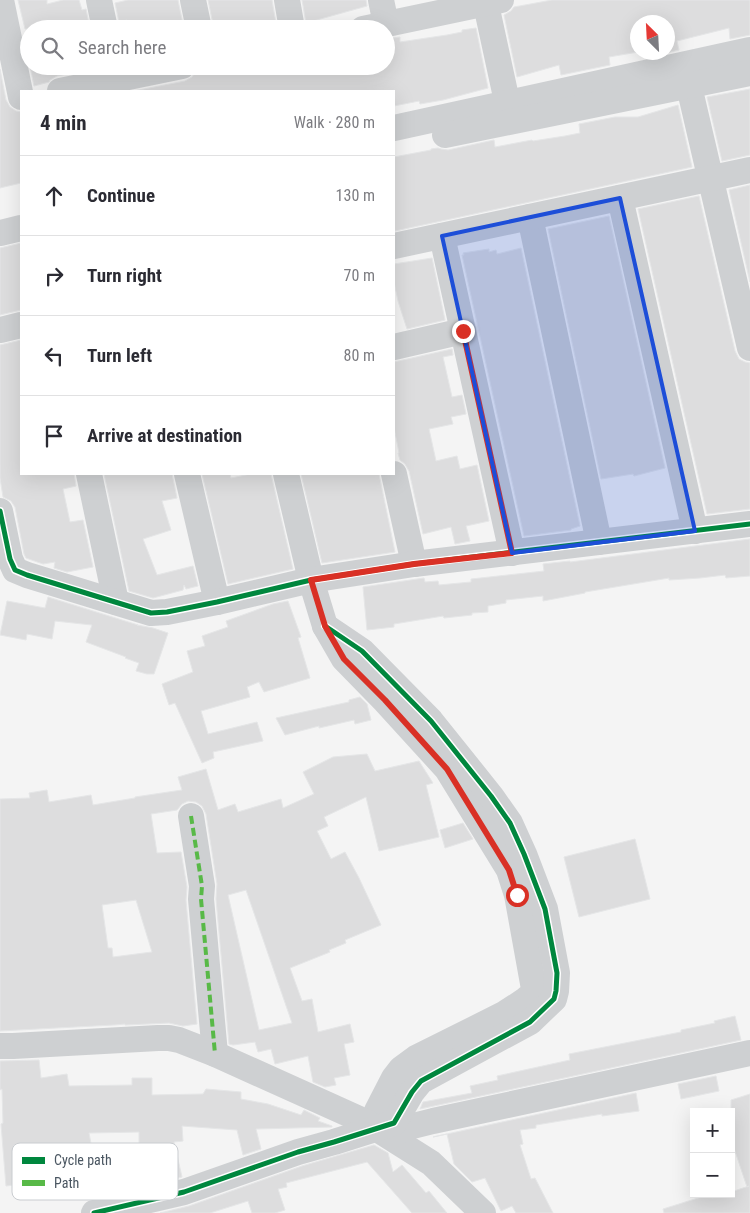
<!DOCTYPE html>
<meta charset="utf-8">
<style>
body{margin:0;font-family:"Roboto Condensed",sans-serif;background:#f7f7f7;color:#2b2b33}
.controls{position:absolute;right:15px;bottom:15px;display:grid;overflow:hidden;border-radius:0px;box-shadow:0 5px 20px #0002}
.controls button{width:45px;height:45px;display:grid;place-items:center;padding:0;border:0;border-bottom:1px solid #e1e1e2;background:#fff;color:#2b2b33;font:25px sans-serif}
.compass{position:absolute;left:630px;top:15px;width:45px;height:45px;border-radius:50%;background:#fff;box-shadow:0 5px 20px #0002;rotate:336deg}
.stop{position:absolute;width:15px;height:15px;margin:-11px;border:4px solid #d93025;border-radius:50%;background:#fff}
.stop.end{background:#d93025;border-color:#fff;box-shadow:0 1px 5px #0008}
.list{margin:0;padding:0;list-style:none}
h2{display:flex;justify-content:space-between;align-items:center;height:65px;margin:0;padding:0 20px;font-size:21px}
h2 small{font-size:16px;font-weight:400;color:#7c7c81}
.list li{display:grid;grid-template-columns:32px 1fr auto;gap:15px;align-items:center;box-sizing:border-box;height:80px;padding:0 20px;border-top:1px solid #e1e1e2}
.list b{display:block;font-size:19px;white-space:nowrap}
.list em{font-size:16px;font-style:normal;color:#7c7c81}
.icon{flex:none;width:28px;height:28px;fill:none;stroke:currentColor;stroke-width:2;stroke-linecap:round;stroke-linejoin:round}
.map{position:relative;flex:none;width:750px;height:1213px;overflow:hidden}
.search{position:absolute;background:#fff;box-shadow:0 5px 20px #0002;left:20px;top:20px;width:375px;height:55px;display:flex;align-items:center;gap:12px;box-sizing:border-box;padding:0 18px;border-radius:28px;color:#7c7c81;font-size:19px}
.panel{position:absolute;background:#fff;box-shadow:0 5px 20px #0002;left:20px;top:90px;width:375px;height:385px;border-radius:0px}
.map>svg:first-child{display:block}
</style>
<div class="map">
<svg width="750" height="1213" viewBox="0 0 750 1213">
<rect width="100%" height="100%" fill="#f4f4f4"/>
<g fill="#ddddde" stroke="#e5e6e7" fill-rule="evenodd">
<polygon points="18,0 47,0 47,4 63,0 79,0 82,10 86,9 90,29 25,29"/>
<polygon points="128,0 178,0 184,29 164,29 162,24 146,29 129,29 127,20 119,22 115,3"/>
<polygon points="208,0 272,0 277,29 214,29"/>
<polygon points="302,0 366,0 367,6 306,23"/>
<polygon points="552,0 750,0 750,35 730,39 729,28 677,41 679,50 645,58 644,52 668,52 668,22 638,22 638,52 609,57 610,65 561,75 559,65 517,77 504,15 511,11 514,7"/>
<polygon points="476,28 488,88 443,100 420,104 419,101 394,106 394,91 134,91 185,81 192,77 196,71 197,66 386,66 386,39 400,37 400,42 447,35 462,32 462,30"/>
<polygon points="30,66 106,66 57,76 50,80 49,82 34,86"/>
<polygon points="0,69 6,100 10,107 16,111 21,112 21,183 0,188"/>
<polygon points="750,89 750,155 722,161 707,97"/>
<polygon points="678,105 692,167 395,231 394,226 394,157 431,150 431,149 438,148 441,149 448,150 494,140 495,147 532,140 533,141 565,136 580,133 579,124 615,117 638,117"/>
<polygon points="750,185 750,282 729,190"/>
<polygon points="699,196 735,351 739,359 745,362 750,363 750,509 707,514 638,209"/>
<polygon points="609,216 665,468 634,476 633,474 601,479 548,229"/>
<polygon points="21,243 21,310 0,315 0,248"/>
<polygon points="521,248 580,526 571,529 571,530 524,536 462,255 464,255 463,253 489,249 489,252 496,250 497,254"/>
<polygon points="432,258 445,320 407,329 398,301 394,282 394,264"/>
<polygon points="21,340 21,474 74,474 76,486 63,489 70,522 83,520 93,567 67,572 54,568 55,562 43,564 26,558 24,554 15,507 11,501 3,497 0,478 0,345"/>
<polygon points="452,349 453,355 443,357 452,397 462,395 466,414 451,417 453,424 429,429 436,461 457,456 460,469 477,465 489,521 466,526 470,541 455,544 451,527 423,534 409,471 405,464 400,460 398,453 399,453 394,427 394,362"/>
<polygon points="104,474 172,474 177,498 162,501 171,530 143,539 157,575 193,566 198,586 186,589 184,585 183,590 153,598 129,591"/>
<polygon points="202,474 230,474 231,478 251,474 271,474 293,569 228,584"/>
<polygon points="301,474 379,474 395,552 322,563"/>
<polygon points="750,539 750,576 726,578 725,575 700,578 669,580 669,578 585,592 585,593 543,601 543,596 506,600 506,603 488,606 488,612 472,613 472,615 444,618 443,616 394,624 394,627 367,630 363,587 424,578 425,582 438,581 439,585 471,582 471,579 544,571 543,564 570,561 570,562"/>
<polygon points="48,597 138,625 137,625 153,628 168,633 154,674 147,674 136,671 139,663 125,658 126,657 86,642 92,625 55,621 52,639 27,634 26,640 0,635 7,601 45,608"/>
<polygon points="288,601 301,637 298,638 310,678 264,692 259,682 247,687 250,697 201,711 208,734 257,722 263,741 213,752 214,758 202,763 175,703 169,705 162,684 193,672 187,651 205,646 202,636 228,627 226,621 273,604"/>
<polygon points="360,697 367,704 371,720 355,724 354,720 319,728 319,726 285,735 276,718 349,702 349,700"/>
<path d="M 367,754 L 375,771 L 419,761 L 433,783 L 426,785 L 439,837 L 379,851 L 366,797 L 324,817 L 328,826 L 317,831 L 331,859 L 345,852 L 359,878 L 381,925 L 345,940 L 346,943 L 329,950 L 330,952 L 290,968 L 302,1001 L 312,999 L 318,1032 L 350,1024 L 354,1042 L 344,1044 L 350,1075 L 334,1078 L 336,1085 L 325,1087 L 313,1082 L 308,1056 L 275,1064 L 271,1049 L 258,1052 L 255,1042 L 233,1045 L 229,1044 L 216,899 L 217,884 L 206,814 L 202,806 L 196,802 L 188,801 L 182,804 L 177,810 L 151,814 L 157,853 L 181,852 L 187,887 L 186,900 L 197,1024 L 183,1026 L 169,1023 L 125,1025 L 125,1024 L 114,1025 L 0,1031 L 0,799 L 30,798 L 29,793 L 47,790 L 49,802 L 91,795 L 93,805 L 135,798 L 135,797 L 182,790 L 178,777 L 206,769 L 218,810 L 235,804 L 238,812 L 281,799 L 283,808 L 314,794 L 303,772 L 333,757 ZM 246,890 L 292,1023 L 259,1030 L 228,895 ZM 136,900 L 152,952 L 113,957 L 112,948 L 108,948 L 102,905 Z"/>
<polygon points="463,823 473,839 445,848 440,830"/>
<polygon points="635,839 650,899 579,917 564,857"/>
<polygon points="735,1016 741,1040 420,1109 423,1102 472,1093 470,1086 498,1080 497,1076 570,1060 569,1054 681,1032 681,1030 715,1023 714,1021"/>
<polygon points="39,1060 41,1078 67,1074 69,1086 132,1085 132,1078 152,1078 152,1095 203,1094 206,1089 241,1092 241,1099 268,1104 301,1115 304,1110 320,1118 318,1121 332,1126 332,1127 256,1129 261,1149 243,1155 237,1130 182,1126 183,1141 174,1142 182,1177 139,1187 138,1181 143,1180 139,1155 139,1132 89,1133 97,1175 72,1180 67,1152 32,1156 33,1159 25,1159 28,1183 6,1186 1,1124 3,1123 2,1089 0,1090 0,1061"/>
<polygon points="716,1076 719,1091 681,1099 678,1084"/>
<polygon points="636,1093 639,1111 602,1116 602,1114 536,1125 536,1128 520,1130 523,1144 520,1145 531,1179 535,1178 553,1213 516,1213 512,1206 501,1211 485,1178 472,1182 454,1164 447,1134 433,1137"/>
<polygon points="750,1094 750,1213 664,1213 663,1209 711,1194 712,1198 725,1194 731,1194 731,1192 749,1186 747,1187 731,1139 731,1100"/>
<polygon points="374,1145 388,1153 393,1172 402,1165 426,1193 429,1191 447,1213 412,1213 367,1162 286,1183 287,1187 278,1189 285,1210 275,1213 252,1213 248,1201 210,1213 160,1213 189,1206 302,1166"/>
</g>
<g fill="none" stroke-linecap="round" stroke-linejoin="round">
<g stroke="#ced0d2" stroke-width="26">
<polyline points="1,0 21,97"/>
<polyline points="99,0 105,29"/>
<polyline points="193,0 199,29"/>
<polyline points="287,0 292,29"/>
<polyline points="381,0 386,24"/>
<polyline points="485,0 511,120"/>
<polyline points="363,29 501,0"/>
<polyline points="685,69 750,348"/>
<polyline points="60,91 182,66"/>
<polyline points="394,128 750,50"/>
<polyline points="445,135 750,73"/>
<polyline points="620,198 695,531"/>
<polyline points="530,217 599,542"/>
<polyline points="0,233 21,228"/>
<polyline points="442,236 512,553"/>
<polyline points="394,246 750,170"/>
<polyline points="0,330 21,325"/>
<polyline points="394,347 463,331"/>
<polyline points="89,474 116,602"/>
<polyline points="187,474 217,602"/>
<polyline points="286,474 311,580 325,626 344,659 385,701 447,769 509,870 517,895 534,989 531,995 524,1001 504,1014 416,1058 401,1069 394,1078 377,1111 375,1128"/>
<polyline points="394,474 414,564"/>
<polyline points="0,511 10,559 15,570 27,575 151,613 167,612 217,602 311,580 414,564 750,524"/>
<polyline points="191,816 202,886 201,899 215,1054"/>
<polyline points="0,1046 13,1046 158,1038 169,1038 179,1040 215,1054 366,1122 431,1163 483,1213"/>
<polyline points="390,1136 409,1127 433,1121 750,1053"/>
<polyline points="94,1213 184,1192 298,1152 334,1142 394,1123 412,1092 421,1081 530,1022 554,999 556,991 557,973 545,909 524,854 510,823 491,796 431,721 362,651 325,626"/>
</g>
<polyline stroke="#58b947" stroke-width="4" stroke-dasharray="8 4" stroke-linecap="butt" points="191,816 202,886 201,899 215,1054"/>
<g stroke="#fff" stroke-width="8">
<g id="cycleway">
<polyline points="0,511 10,559 15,570 27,575 151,613 167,612 217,602 311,580 414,564 750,524"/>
<polyline points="94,1213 184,1192 298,1152 334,1142 394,1123 412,1092 421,1081 530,1022 554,999 556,991 557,973 545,909 524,854 510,823 491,796 431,721 362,651 325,626"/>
</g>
</g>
<use href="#cycleway" stroke="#00873e" stroke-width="5"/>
</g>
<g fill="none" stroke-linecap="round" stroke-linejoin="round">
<polyline stroke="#d93025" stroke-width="6" points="463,331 512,553 414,564 311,580 325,626 344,659 385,700 447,769 509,870 517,895"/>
</g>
<path fill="#1d4ed8" fill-opacity="0.2" stroke="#1d4ed8" stroke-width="4" stroke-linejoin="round" d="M 620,198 L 695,531 L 512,553 L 442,236 Z"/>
<rect x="12" y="1143" width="166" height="57" rx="8" fill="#fff" stroke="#c9ccd0" stroke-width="1"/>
<rect x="22" y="1157" width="23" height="7" fill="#00873e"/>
<rect x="22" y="1180" width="23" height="6" fill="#58b947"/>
<g font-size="14" fill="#4a5661">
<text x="54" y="1165">Cycle path</text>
<text x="54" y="1188">Path</text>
</g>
</svg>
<div class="controls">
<button>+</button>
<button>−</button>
</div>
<svg class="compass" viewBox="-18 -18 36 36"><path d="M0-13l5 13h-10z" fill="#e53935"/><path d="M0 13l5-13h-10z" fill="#7c7c81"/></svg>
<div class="stop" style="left:517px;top:895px"></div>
<div class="stop end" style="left:463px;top:331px"></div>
<div class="search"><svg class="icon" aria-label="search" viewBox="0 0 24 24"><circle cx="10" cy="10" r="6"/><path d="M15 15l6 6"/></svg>Search here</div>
<section class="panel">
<h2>4 min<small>Walk · 280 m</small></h2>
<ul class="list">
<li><svg class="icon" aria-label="ahead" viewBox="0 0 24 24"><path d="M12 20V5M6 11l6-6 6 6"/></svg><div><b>Continue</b></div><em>130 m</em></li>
<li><svg class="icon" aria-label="right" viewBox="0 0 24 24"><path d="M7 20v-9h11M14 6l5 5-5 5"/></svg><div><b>Turn right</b></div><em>70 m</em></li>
<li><svg class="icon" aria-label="left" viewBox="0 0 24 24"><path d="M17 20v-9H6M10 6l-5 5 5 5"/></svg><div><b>Turn left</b></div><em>80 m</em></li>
<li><svg class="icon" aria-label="arrive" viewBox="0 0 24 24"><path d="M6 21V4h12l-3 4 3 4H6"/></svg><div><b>Arrive at destination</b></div></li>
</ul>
</section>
</div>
